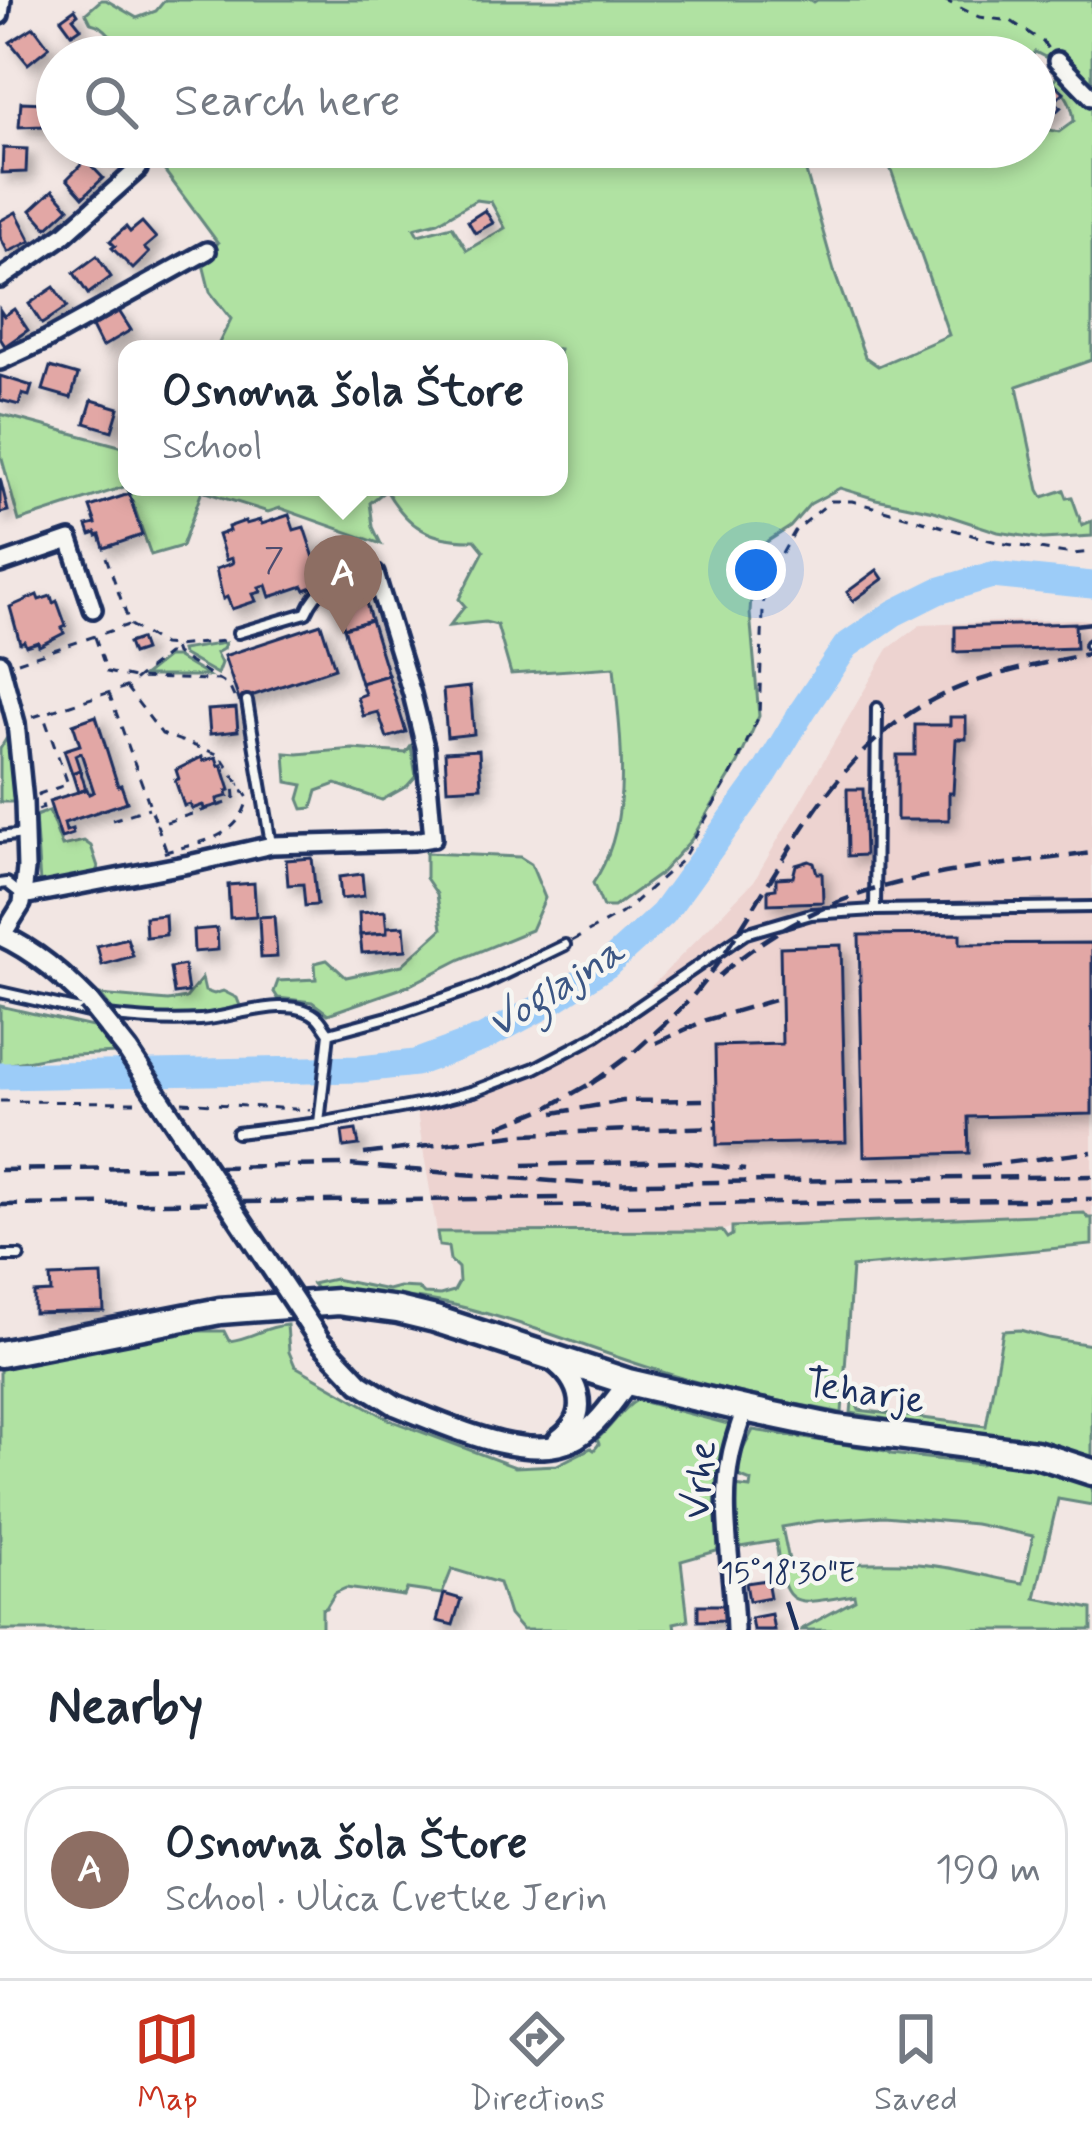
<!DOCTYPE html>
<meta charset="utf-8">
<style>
body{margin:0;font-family:Mynerve,sans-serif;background:#f6f6f7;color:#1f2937}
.you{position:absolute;left:756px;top:570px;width:42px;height:42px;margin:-30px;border:9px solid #fff;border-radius:50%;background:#1a73e8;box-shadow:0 0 0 18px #1a73e833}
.badge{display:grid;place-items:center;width:78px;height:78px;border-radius:50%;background:#c8321e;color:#fff;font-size:39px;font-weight:700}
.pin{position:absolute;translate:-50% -99px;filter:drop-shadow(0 3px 6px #0008)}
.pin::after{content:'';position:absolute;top:63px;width:42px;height:36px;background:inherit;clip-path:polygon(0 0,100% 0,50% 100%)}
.popup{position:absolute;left:118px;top:340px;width:450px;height:156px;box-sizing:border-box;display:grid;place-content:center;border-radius:24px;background:#fff;filter:drop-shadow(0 3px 9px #0005);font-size:39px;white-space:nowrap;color:#747a83}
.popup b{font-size:45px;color:#1f2937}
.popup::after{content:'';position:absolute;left:50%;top:100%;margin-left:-24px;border:24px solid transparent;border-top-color:#fff}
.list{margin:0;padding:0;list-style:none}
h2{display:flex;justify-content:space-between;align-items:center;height:156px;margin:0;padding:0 48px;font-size:51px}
h2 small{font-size:39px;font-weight:400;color:#747a83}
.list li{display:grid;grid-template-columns:78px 1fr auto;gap:36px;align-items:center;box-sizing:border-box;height:168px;margin:0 24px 24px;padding:0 24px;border:3px solid #e0e1e3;border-radius:48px}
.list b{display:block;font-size:45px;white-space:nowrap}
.list p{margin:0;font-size:39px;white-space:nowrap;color:#747a83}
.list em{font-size:39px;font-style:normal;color:#747a83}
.icon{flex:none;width:66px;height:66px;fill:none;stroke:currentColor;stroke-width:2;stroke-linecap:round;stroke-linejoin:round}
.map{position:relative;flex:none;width:1092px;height:1630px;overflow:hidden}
.search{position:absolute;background:#fff;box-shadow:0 6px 18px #0003;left:36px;right:36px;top:36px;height:132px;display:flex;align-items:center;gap:30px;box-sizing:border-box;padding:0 42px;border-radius:66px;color:#747a83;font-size:45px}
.sheet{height:348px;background:#fff}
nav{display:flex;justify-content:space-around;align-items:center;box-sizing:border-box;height:168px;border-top:3px solid #e0e1e3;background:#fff;font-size:33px;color:#747a83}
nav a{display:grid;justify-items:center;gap:6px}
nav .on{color:#c8321e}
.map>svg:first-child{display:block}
</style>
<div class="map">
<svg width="1092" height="1630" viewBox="0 0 1092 1630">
<defs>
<filter id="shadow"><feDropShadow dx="7" dy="7" stdDeviation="6" flood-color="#0004"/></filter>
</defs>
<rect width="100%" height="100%" fill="#f2e6e3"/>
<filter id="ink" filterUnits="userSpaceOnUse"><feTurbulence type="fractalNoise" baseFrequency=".00833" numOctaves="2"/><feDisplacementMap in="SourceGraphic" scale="24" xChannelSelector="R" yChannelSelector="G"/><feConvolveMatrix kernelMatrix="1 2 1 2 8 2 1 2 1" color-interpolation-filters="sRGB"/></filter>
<g filter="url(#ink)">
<polygon fill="#edd3d0" points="1075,619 1092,620 1092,1218 815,1223 732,1227 722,1231 437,1232 415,1101 481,1082 553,1054 634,1004 754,881 888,649 920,625"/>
<g fill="#b0e2a2" stroke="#668880" stroke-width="3" fill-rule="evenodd">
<path d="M 101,0 L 106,0 L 137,18 L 156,11 L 165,0 L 811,0 L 814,2 L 817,0 L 1092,0 L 1092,89 L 1069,67 L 1050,55 L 1045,57 L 1035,52 L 1031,57 L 532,57 L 533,53 L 513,47 L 511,57 L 427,57 L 424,50 L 415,52 L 416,57 L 122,57 C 114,41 109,27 91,23 L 86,13 Z"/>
<path d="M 1059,71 L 1073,81 L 1092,104 L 1092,360 L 1017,386 L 1039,490 L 1043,497 L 1064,490 L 1067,498 L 1072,497 L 1082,525 L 1092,521 L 1092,536 L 1043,539 L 998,532 L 934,511 L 876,499 L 840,488 L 810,504 L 790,527 L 765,543 L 752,577 L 750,613 L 759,716 L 738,763 L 691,840 L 660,874 L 614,907 L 603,907 L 593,883 C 635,822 620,736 614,667 L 511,674 L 497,625 L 485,622 L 449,626 L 465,606 L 459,599 L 484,551 L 475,540 C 431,541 408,528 386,490 L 370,503 L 373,527 L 381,544 L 280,508 L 268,512 L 202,491 L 182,546 L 151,555 L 127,487 L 559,487 L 559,349 L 216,349 L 231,319 L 210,292 L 202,260 L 218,243 L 147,147 L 799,147 L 835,274 L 865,357 L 878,366 L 949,335 L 883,147 L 1035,147 L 1035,123 L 1041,128 L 1059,132 L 1074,121 C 1073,104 1065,93 1054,82 ZM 476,200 L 491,202 L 505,228 L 467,250 L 452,226 L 418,235 L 414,228 L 438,222 Z"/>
<polygon points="0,414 127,448 127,486 19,521 2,459 0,458"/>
<polygon points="225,643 223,649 216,653 221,663 217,674 182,654 181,650"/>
<polygon points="167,657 176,657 208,676 143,676"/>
<polygon points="16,723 17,802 0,802 0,749"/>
<polygon points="411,746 416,776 407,786 382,800 336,784 317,791 312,808 303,809 299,799 303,785 287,782 285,753 298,754 353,749 406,753"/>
<path d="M 49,811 L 62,846 L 84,841 L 91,846 L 98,867 L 95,874 C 77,883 60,886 40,883 L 35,816 Z"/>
<polygon points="426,853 520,857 531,864 545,898 531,930 461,959 408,986 328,1014 312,1002 278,998 274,992 278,981 316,979 315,963 327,960 346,977 402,965 442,929 437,894 426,878"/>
<polygon points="202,978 205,991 214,994 223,991 237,998 240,1006 184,1018 114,1012 100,995 168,1001 186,998"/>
<polygon points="0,1006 97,1028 119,1053 52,1056 0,1066"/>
<path d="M 1084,1213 L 1088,1218 L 1092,1218 L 1092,1245 L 852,1267 L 842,1413 C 785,1402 728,1392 672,1375 C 599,1353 529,1323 454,1305 C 410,1295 363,1292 318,1291 L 312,1284 L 334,1279 L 388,1290 L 399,1287 L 418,1288 L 424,1294 L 440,1295 L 454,1291 L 459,1282 L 458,1268 L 450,1260 L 448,1247 L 439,1246 L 437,1232 L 722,1231 L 727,1238 L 732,1235 L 732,1227 Z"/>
<path d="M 287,1325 L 289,1352 L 295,1366 L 392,1421 L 515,1467 L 557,1465 L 591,1448 L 594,1450 L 599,1444 L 597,1439 C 612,1427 620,1410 637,1400 L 728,1424 L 730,1432 L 727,1548 L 681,1561 L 688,1620 L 674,1623 L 675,1630 L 522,1630 L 509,1615 L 499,1583 L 452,1569 L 442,1594 L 407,1589 L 404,1596 L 346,1588 L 335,1593 L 326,1608 L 322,1609 L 322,1630 L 0,1630 L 0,1369 L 179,1331 L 224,1331 L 229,1341 C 254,1338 262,1327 287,1325 Z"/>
<polygon points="1020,1330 1048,1338 1092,1345 1092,1462 1031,1443 851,1413 852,1402 856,1402 859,1410 986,1426 1003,1331"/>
<path d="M 753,1430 L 886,1451 L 891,1454 L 979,1464 C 1015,1457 1057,1475 1092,1485 L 1092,1505 L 1058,1499 L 1035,1598 L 1092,1609 L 1092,1630 L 800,1630 L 855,1600 L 854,1595 C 788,1606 785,1610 776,1541 L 734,1548 L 735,1486 L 750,1488 L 751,1481 L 736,1475 L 738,1459 ZM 884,1516 L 975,1524 L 1033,1536 L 1023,1583 C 999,1580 975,1572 950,1568 C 896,1559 845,1563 791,1570 L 782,1527 L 817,1521 Z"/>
</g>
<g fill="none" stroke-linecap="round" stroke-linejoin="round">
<polyline stroke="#9cccf8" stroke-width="27" points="0,1076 361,1069 415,1063 483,1038 547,1004 607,965 663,914 765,773 803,710 846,646 894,613 938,591 992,575 1092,585"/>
</g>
<g fill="#e2a7a5" stroke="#1b2f5e" stroke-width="3" filter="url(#shadow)">
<polygon points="75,9 78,14 73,18 81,28 72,34 61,19"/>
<polygon points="34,27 49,47 28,64 10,42"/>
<polygon points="1047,77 1064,92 1056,100 1040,85"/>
<polygon points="1044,92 1061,107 1042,125 1035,119 1035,103"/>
<polygon points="21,102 44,103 43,126 19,127"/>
<polygon points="101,147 134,147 116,166 99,149"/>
<polygon points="3,148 27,149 26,172 2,173"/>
<polygon points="86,160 103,178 83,197 67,179"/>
<polygon points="53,190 69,208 47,228 31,210"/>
<polygon points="485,210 493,223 475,233 468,221"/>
<polygon points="16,212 31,241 8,252 0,237 0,221"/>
<polygon points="142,222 156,238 144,248 149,253 133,269 112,248 115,246 110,241 126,227 130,232"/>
<polygon points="97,256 111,277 88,294 74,273"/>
<polygon points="54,287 67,307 42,324 29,304"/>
<polygon points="14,309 28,330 5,346 0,338 0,310 4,316"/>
<polygon points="119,311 131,330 102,347 92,327"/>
<polygon points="50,367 78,375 71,398 43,390"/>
<polygon points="0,376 32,386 29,396 22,394 19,405 0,400"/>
<polygon points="92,400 119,408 112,431 85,423"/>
<polygon points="0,478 8,511 0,513"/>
<polygon points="129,494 142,535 104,548 100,535 97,536 96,533 90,535 87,526 96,524 90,507"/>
<polygon points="289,515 294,530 304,527 321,579 316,581 318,585 305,590 303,586 270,597 266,585 259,587 261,592 253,594 256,601 232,609 227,597 223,599 216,569 233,563 232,558 226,560 218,535 229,531 228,527 245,521 246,524 260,520 262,524"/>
<polygon points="877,570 883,579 853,601 847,592"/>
<polygon points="37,595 39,600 51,596 53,603 57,601 66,626 62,628 64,633 39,646 38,642 26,646 24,641 20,643 10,607"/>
<polygon points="365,599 371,620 344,628 338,607"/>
<polygon points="371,620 388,675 361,683 344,628"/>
<polygon points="1075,623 1076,648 955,652 955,627"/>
<polygon points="321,624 335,668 239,700 224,656"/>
<polygon points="140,639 144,650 132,654 128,643"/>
<polygon points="388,675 406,732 387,738 378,712 363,716 357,697 365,694 361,683"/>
<polygon points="470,687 474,734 447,737 443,690"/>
<polygon points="236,708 238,731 210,734 208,710"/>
<polygon points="96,716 118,786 121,785 127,802 64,823 66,831 72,829 73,834 61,838 49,801 87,789 89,794 94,792 81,753 75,755 80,770 72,773 64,750 80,745 73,724"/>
<polygon points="950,717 966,717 966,739 956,739 953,793 949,793 949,820 897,820 897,755 915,755 915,725 950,725"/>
<polygon points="479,750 481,787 447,789 445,752"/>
<polygon points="202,757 203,761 216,757 219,766 222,765 230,790 227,791 228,796 217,799 218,805 204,809 203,805 192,809 190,804 184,806 175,780 179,779 176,770"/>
<polygon points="80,770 86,789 78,792 72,773"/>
<polygon points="847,789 863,789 865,855 848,856"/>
<polygon points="312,858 317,905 305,906 303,884 288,885 286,860"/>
<polygon points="809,861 814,863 817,873 822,873 823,902 768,904 768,890 776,889 776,878 793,877 796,865"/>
<polygon points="362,874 364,896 341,899 339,877"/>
<polygon points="254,883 256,916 230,918 228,885"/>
<polygon points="385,911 387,933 360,935 359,913"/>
<polygon points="165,915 166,935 146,937 145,917"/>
<polygon points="274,916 277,957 261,958 259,917"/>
<polygon points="404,926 406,950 362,953 360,935 387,933 387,927"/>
<polygon points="217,928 218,950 194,952 193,930"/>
<polygon points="960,934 960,944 1092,943 1092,1114 968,1117 969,1153 864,1156 859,935"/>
<polygon points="127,938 133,956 102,965 97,946"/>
<polygon points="841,945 846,1142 717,1145 715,1046 782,1044 780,947"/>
<polygon points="184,965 188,992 174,994 170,968"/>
<polygon points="356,1130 359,1145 344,1147 342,1132"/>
<polygon points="102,1275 104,1311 34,1313 34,1293 51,1292 50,1277"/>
<polygon points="767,1580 770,1597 749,1601 746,1583"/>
<polygon points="444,1594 461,1599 453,1625 437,1621"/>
<polygon points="698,1605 725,1605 725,1620 698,1621"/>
<polygon points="771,1614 774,1630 753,1630 751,1618"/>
</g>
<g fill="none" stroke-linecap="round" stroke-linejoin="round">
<g stroke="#1b2f5e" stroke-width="16">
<g id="service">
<path d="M 238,633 L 306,613 C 318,585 341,573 372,574"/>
<polyline points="1090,645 1092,644"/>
<polyline points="247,701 271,844"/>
<polyline points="0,837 23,834"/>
<polyline points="0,884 7,883 23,896"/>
<polyline points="875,910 877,708"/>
<polyline points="0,992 92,1013"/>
<path d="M 107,1016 C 138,1020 168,1022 200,1020 C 231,1018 292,993 318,1018 C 322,1022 325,1028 329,1033 L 319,1123"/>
<polyline points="329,1033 399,1014 480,986 565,945"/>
<polyline points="237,1133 319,1123 428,1103 474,1091 535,1068 596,1036 746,933 811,914 875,910 1092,907"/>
<polyline points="0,1256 19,1256"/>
</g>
</g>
<g stroke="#1b2f5e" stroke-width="24">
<g id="minor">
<polyline points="0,15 2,0"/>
<polyline points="1057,61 1092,97"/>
<polyline points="0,279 64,235 138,169"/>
<polyline points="0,361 46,340 207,251"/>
<polyline points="0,564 70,540 93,609"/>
<polyline points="0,663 16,723 24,802 26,869 22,904 2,936"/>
<polyline points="23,896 189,864 272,845 414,841 433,838 425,747 412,694 375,574"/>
<path d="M 735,1630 C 734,1574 719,1510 731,1455 C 734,1440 740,1424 745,1409"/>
</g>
</g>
<g stroke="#1b2f5e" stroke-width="27">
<g id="tertiary">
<path d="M 0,935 C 35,951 62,975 89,1002"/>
<path d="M 552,1360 C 582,1382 591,1416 558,1440"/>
<path d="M 395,1405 C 442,1423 530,1467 577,1438 C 598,1425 613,1402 628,1382"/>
</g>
</g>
<g stroke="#1b2f5e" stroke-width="33">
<polyline id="primary" points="0,1354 220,1311 338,1302 398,1310 435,1319 628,1382 745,1409 836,1428 1036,1454 1092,1472"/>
</g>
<g stroke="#1b2f5e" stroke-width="3" stroke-dasharray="9 9" stroke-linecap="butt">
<polyline points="944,0 979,17 1011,21 1043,42 1049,50"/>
<polyline points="106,557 130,625 163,645 176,646 223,641 229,637"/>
<polyline points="95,637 107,672 134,678 219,680"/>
<polyline points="174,648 176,654 229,686 234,697"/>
<polyline points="18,662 128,625"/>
<path d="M 126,687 L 162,734 L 220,755 L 248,798 C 238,841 199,841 163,853"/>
<polyline points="109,693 157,825"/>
<polyline points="33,717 126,687 167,654 176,654"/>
<polyline points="38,810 43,808 39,794 68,784 43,714"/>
<polyline points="112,820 149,808"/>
<polyline points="166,850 157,825 227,803 235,797 234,786 240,784"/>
<polyline points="572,941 622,913 682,860 732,773 759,716 764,585 795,531 831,501 852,501 1000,543 1072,554 1092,552"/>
<polyline points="0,1101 142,1102"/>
<polyline points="182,1102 310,1110"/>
</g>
<use href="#service" stroke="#f6f6f2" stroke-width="8"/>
<use href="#minor" stroke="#f6f6f2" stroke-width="15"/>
<use href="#tertiary" stroke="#f6f6f2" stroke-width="18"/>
<use href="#primary" stroke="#f6f6f2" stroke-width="24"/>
<g stroke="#1b2f5e" stroke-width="4.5" stroke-dasharray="18 9" stroke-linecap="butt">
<polyline points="1075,625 1092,623"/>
<path d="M 719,976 C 832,875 951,872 1092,853"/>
<path d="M 655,1033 C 671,1018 687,1004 700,987 C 778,887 821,753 942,695 C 989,673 1041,664 1092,653"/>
<polyline points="656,1043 706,1020 781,998"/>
<polyline points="591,1084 633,1053 665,1024"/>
<polyline points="554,1113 623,1101 703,1100"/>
<polyline points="498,1127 551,1106 605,1075"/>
<polyline points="364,1154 522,1134 717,1127"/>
<polyline points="523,1165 677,1161 745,1170"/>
<polyline points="981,1166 1092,1152"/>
<polyline points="0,1170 349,1165 590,1184 1092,1176"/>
<polyline points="0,1205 564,1198"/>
<polyline points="546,1206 1092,1199"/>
</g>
<g stroke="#1b2f5e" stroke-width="27" stroke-linecap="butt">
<polyline id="tertiary-bridge" points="89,1002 128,1051 320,1341 360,1383 395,1405"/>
</g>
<use href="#tertiary-bridge" stroke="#f6f6f2" stroke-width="18"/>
</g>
</g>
<path fill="none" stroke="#1b2f5e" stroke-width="4.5" d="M 788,1602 L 797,1630"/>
<g text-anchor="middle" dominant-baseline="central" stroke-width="9" stroke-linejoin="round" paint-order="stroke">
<g font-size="33" fill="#4d4d70">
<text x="274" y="561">7</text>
</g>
<g font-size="39" fill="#1b2f5e" stroke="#f6f6f2">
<text transform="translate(865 1393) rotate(9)">Teharje</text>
<text transform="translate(701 1480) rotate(-85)">Vrhe</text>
</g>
<g font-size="42" font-style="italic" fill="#3b5684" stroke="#f6f6f2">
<text transform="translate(556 989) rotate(-32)">Voglajna</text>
</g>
</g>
<g font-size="30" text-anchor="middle" fill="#1b2f5e" stroke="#f6f6f2" stroke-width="9" stroke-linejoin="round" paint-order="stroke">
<text x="788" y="1582">15°18'30"E</text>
</g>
</svg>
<div class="you"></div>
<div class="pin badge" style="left:343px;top:634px;background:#8d6e63">A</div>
<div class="popup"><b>Osnovna šola Štore</b>School</div>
<div class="search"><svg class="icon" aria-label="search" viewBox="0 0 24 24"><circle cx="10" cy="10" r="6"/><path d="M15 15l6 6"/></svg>Search here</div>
</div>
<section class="sheet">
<h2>Nearby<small></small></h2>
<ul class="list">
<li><span class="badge" style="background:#8d6e63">A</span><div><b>Osnovna šola Štore</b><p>School · Ulica Cvetke Jerin</p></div><em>190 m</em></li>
</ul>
</section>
<nav>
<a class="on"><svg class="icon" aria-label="map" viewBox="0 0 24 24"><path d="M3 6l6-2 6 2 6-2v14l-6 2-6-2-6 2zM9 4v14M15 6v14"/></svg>Map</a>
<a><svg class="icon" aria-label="directions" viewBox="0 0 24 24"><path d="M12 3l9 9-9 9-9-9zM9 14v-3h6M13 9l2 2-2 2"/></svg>Directions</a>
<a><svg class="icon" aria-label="saved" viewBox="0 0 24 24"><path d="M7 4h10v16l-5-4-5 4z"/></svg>Saved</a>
</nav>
